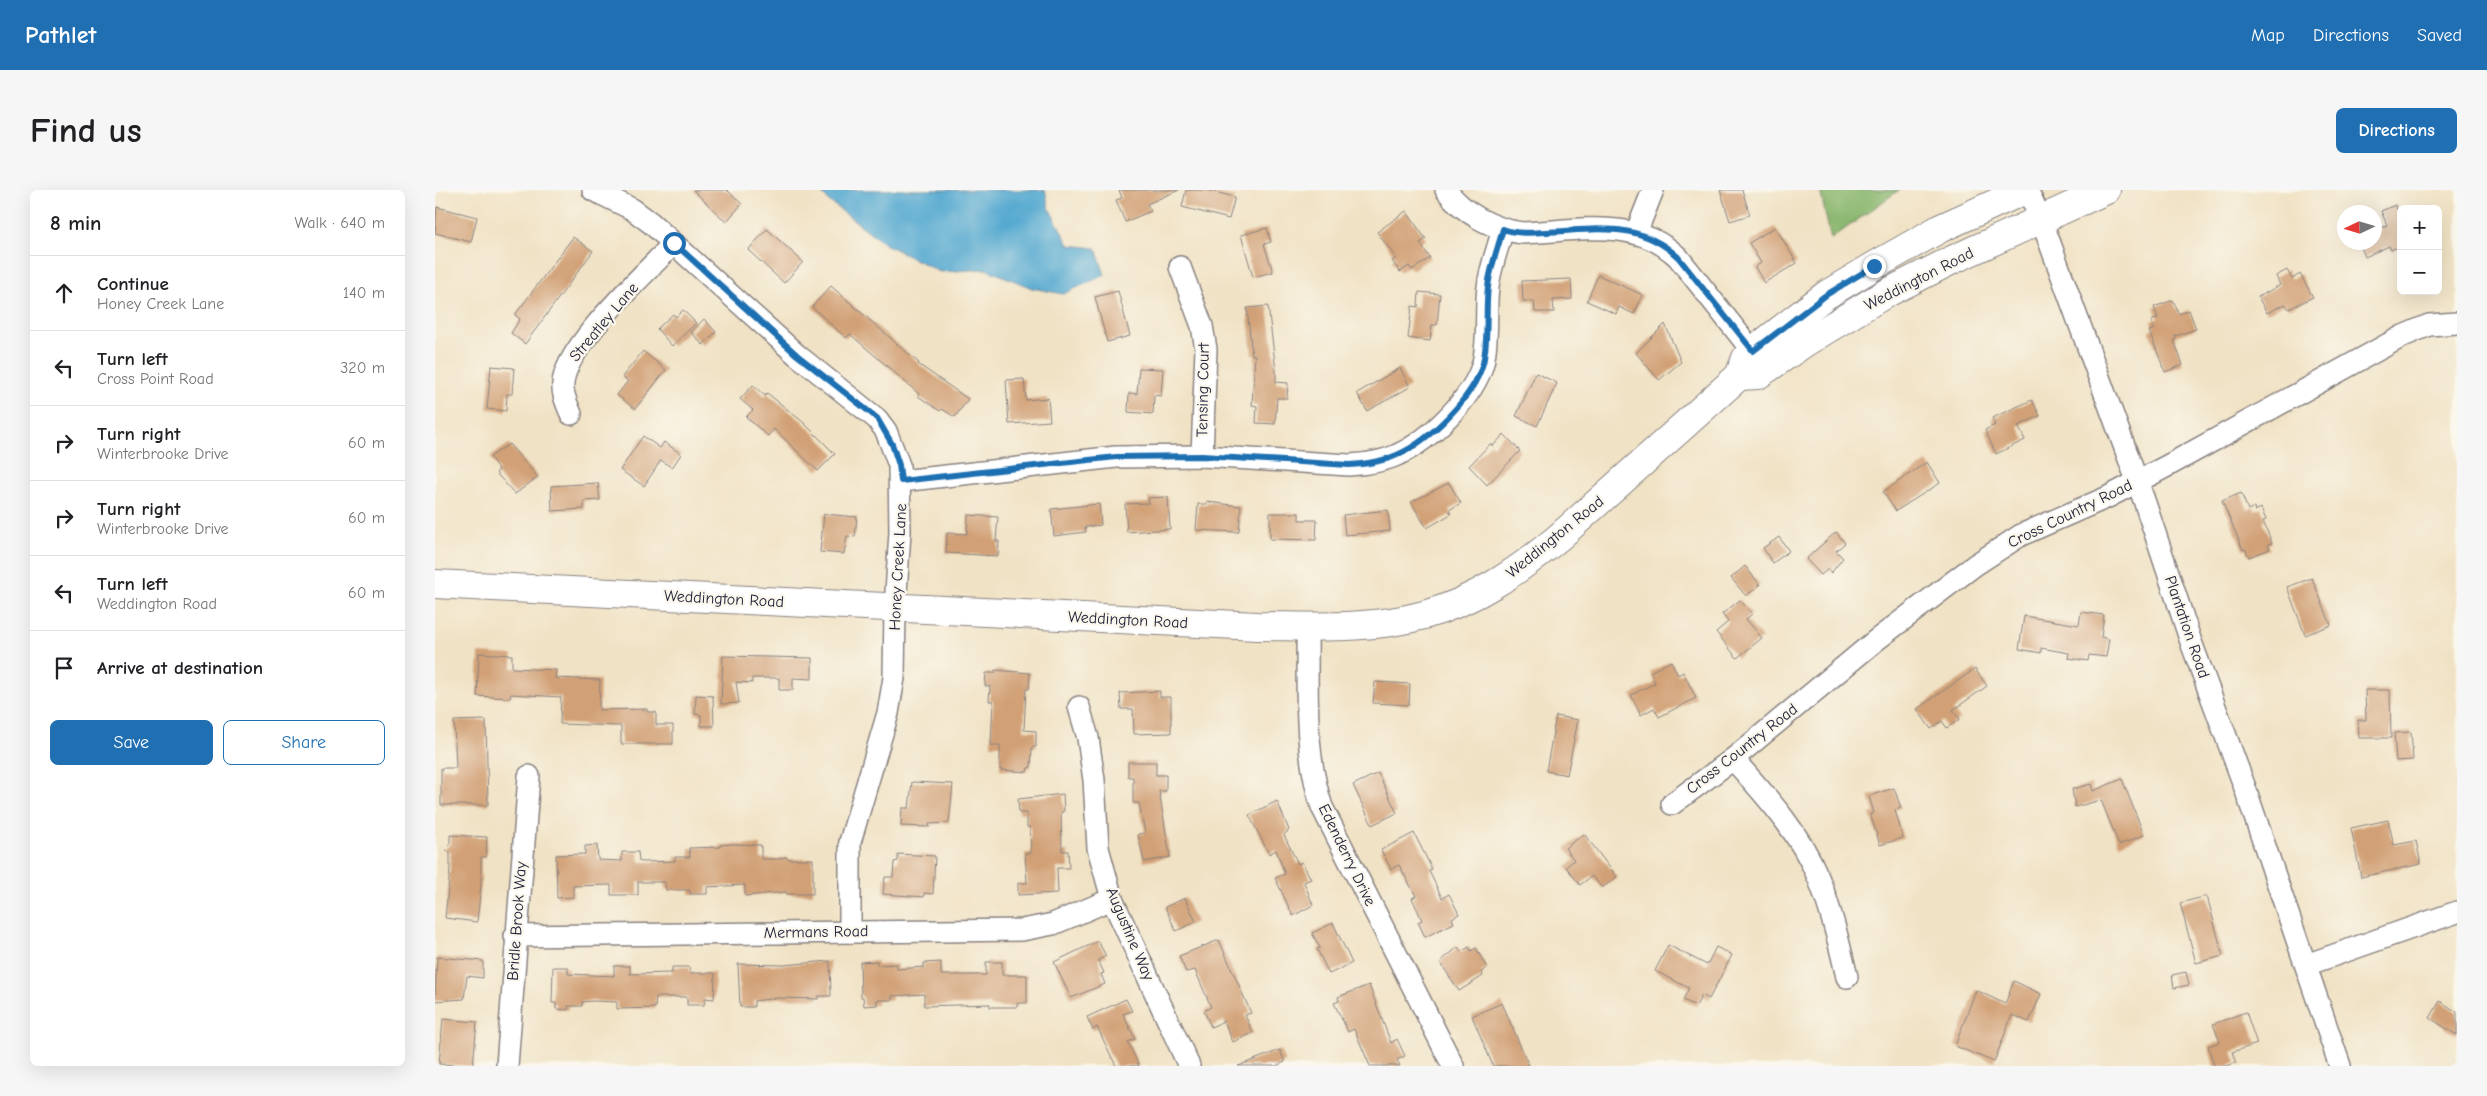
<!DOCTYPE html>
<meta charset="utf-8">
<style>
body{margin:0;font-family:"Comic Neue",sans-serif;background:#f6f6f6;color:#202124}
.controls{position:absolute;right:15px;top:15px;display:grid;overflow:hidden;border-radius:8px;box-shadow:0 5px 20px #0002}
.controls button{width:45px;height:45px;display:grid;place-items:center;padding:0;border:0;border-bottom:1px solid #e0e0e0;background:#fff;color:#202124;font:25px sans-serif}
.compass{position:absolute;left:1902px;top:15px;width:45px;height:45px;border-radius:50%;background:#fff;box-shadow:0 5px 20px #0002;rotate:266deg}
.stop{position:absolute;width:15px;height:15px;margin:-11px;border:4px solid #1f6fb2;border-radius:50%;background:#fff}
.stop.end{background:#1f6fb2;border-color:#fff;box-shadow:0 1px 5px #0008}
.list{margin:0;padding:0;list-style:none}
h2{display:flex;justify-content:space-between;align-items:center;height:65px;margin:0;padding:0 20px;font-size:21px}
h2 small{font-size:16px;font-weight:400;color:#757577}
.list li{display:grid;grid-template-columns:32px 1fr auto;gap:15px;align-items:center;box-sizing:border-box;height:75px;padding:0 20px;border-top:1px solid #e0e0e0}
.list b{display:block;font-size:19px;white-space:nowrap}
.list p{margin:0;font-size:16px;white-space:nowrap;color:#757577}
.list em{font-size:16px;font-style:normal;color:#757577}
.actions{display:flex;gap:10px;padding:15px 20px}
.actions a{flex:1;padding:11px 0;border:1px solid #1f6fb2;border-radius:8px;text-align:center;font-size:18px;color:#1f6fb2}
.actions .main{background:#1f6fb2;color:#fff}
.icon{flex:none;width:28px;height:28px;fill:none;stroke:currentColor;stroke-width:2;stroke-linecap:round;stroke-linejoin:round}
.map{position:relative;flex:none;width:2022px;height:876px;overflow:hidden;border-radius:8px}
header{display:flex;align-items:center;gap:30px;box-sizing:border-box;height:70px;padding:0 25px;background:#1f6fb2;color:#fff}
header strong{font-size:24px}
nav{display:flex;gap:28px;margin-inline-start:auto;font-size:18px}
.intro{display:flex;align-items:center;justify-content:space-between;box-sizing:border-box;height:120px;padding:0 30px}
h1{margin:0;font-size:35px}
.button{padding:12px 22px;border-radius:8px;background:#1f6fb2;color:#fff;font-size:18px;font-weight:700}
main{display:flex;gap:30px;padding:0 30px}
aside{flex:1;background:#fff;border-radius:8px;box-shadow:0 5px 20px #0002}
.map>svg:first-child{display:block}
</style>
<header>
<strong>Pathlet</strong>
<nav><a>Map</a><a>Directions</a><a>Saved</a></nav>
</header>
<div class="intro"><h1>Find us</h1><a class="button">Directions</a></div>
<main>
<aside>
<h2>8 min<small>Walk · 640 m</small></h2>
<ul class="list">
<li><svg class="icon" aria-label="ahead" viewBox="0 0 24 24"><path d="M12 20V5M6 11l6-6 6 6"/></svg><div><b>Continue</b><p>Honey Creek Lane</p></div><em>140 m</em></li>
<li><svg class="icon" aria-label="left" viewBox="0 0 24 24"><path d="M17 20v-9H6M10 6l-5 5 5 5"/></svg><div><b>Turn left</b><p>Cross Point Road</p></div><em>320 m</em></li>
<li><svg class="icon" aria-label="right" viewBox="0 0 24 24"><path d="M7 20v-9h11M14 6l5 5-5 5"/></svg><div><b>Turn right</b><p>Winterbrooke Drive</p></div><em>60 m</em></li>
<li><svg class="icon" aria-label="right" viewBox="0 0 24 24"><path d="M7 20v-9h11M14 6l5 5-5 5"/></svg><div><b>Turn right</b><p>Winterbrooke Drive</p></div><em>60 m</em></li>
<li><svg class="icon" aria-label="left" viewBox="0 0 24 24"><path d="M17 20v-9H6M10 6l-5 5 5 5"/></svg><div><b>Turn left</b><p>Weddington Road</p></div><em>60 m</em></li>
<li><svg class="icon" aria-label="arrive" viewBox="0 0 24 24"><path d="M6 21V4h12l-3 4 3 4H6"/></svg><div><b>Arrive at destination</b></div></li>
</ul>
<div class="actions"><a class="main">Save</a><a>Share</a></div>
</aside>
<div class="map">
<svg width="2022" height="876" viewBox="0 0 2022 876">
<rect width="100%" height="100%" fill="#fbf7ec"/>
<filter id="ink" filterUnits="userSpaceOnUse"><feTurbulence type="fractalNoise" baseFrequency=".02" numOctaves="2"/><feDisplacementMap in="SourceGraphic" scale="10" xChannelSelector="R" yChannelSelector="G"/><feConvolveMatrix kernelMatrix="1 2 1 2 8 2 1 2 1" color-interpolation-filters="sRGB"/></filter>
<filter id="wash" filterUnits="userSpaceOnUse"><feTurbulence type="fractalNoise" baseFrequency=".0096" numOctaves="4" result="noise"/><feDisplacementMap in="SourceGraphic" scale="20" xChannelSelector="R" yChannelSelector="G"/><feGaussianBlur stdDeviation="1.12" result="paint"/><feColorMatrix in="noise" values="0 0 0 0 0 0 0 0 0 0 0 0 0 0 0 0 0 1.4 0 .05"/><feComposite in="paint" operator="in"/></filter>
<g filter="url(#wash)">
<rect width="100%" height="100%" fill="#f0e2c4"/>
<polygon fill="#8bb76f" stroke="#566c55" points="1385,0 1464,0 1396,49"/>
<polygon fill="#55a9d0" stroke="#3c6686" points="384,0 610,0 614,18 634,55 661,58 670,85 628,104 597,98 551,79 505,82 450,54 394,11"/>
<g id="blocks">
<g fill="#d1a076">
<polygon points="258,0 292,0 307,14 291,32"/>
<polygon points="684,0 744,0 712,14 716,21 690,32 681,10 687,8"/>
<polygon points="751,0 771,0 800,7 794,29 747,17"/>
<polygon points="1285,0 1307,0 1315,25 1295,31"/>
<polygon points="1960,15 1966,27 1966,64 1963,57 1956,60 1954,56 1930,67 1924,52 1940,52 1940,41 1952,35 1946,21"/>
<polygon points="2,17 42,27 36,52 0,43"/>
<polygon points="971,21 991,49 985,53 995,68 977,80 974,76 965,82 957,71 961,68 942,42"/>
<polygon points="1340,37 1362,73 1329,93 1320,77 1326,73 1314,53"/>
<polygon points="832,38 836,52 829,54 838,82 818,87 806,45"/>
<polygon points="332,39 368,72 349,93 313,60"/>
<polygon points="138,47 158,61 90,154 76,143 85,129 80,125"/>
<polygon points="1852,80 1857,89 1865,84 1878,107 1854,119 1850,114 1832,123 1823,107 1845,95 1841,86"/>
<polygon points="1163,85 1208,105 1199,124 1184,117 1181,124 1152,111"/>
<polygon points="1136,89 1137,109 1118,110 1119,122 1100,122 1099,111 1088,111 1087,91"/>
<polygon points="396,96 484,173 483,174 533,209 520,227 507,219 505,221 483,206 484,204 415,144 411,148 377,117"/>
<polygon points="683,101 695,146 672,152 660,107"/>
<polygon points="984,102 1005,104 1002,135 997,135 995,151 973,148 977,116 983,117"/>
<polygon points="1738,110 1744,124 1754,120 1761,139 1740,146 1741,149 1739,150 1748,175 1730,182 1714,141 1719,139 1716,131 1723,128 1719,117"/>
<polygon points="833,116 841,181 841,192 853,193 852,208 842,208 840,234 821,233 822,216 817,215 820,165 817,165 812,118"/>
<polygon points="248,120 261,133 237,156 222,139 238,124 241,127"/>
<polygon points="269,129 281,142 268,155 256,142"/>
<polygon points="1230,134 1246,172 1224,190 1201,163"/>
<polygon points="208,161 231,180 200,219 182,205 193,191 187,187"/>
<polygon points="56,176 79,178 77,204 72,204 71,221 52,219"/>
<polygon points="704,178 728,179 726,206 719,205 718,224 693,222 694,203 702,204"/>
<polygon points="965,178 975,197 932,221 922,203"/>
<polygon points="1101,183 1122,193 1102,236 1081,226"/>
<polygon points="589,189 591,210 613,208 615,231 574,234 571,190"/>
<polygon points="318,195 330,206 332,203 368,232 400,264 383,281 339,239 333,246 311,227 318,220 305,209"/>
<polygon points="1597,210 1605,226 1583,236 1590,250 1561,264 1550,240 1560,235 1557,228"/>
<polygon points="1069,244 1085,261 1052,295 1034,276 1055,254 1058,256"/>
<polygon points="208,246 225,258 229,252 246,264 237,278 226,270 209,296 185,280"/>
<polygon points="74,254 103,287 80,304 61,283 64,280 55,267"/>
<polygon points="1492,272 1505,293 1461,321 1448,302"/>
<polygon points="163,293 165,310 149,311 149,319 117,321 116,296"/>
<polygon points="1014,293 1026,313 1014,320 1016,324 992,338 976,312"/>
<polygon points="1806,303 1813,320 1819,317 1820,321 1826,318 1831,330 1828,331 1837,353 1833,354 1835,359 1814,367 1810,359 1808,360 1787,311"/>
<polygon points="733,307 735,339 692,342 690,314 714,313 713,308"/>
<polygon points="772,312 806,316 804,342 761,340 763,314 772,314"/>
<polygon points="664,314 666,335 650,337 651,342 619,346 616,319"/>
<polygon points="953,320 955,341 910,345 908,325"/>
<polygon points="835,323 864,323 864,330 882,330 881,350 835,349"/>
<polygon points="389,324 422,327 420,347 412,346 409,364 385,362"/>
<polygon points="533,325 563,327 561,351 564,351 563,366 511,363 512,343 532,344"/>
<polygon points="1401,342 1410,353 1401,361 1408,368 1396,383 1393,379 1386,385 1371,369"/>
<polygon points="1344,347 1354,361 1338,373 1328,358"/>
<polygon points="1310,376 1325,395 1311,406 1296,388"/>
<polygon points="1877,388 1896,435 1870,445 1852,397"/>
<polygon points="1305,410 1317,424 1311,429 1327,448 1302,468 1281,442 1293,432 1287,424"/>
<polygon points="1646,422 1669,425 1666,447 1674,449 1671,467 1654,465 1653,471 1633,468 1634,463 1606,458 1606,463 1584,459 1589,426 1644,435"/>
<polygon points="44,463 77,465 77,478 121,480 120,488 165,490 164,520 212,519 212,522 221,522 221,535 238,535 238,554 186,554 186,536 125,534 126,507 76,504 75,508 42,506"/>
<polygon points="288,466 377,468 377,489 358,488 358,500 344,500 344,488 317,488 317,493 301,492 304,513 286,514"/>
<polygon points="1236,471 1243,485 1248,482 1261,508 1224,527 1219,518 1206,525 1196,505 1220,493 1215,482"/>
<polygon points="1540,479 1552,496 1518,520 1525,529 1512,538 1507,531 1496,539 1482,519"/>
<polygon points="560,480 595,483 594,499 591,499 589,540 601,541 601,557 597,557 596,577 593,578 592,582 565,580 565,555 556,555 558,511 554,511 555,496 550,496 551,483 560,483"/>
<polygon points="940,492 975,494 974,515 938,513"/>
<polygon points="1930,500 1955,500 1956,548 1924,548 1923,530 1931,530"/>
<polygon points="725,501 725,507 736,507 736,543 699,544 698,519 686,519 685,503"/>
<polygon points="261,505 278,506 279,536 266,536 266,525 260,524"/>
<polygon points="1121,526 1143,530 1132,585 1111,581"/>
<polygon points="51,530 53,615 6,615 6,578 21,578 19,531"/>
<polygon points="1976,542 1978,570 1961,571 1959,543"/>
<polygon points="693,572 721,572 721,585 731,585 731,601 724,601 735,667 709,672 703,644 710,643 704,613 698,613 698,587 693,587"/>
<polygon points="943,583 962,623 937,635 918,595"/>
<polygon points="1687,589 1709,645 1684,655 1666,610 1640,617 1637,599 1656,594 1658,601"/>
<polygon points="477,592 518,594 514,633 494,634 495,637 466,636 467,618 474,618"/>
<polygon points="1459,598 1466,618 1460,620 1468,648 1445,655 1435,624 1439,623 1434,606"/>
<polygon points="628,604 629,621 626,622 627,661 633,661 634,678 622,678 623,703 583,705 583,693 592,693 590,663 596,663 595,637 592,637 592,623 584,623 583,609"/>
<polygon points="842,611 854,640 849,645 863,674 867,672 876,689 869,692 878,715 858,726 840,688 850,684 841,660 834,664 814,625"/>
<polygon points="1953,630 1959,655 1981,651 1986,674 1926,687 1916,638"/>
<polygon points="979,643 997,679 994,681 1007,708 1014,704 1024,724 1017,728 1019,733 990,747 983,732 987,730 977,708 981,706 964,675 956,679 946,660"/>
<polygon points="1149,644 1182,687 1167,698 1157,686 1145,695 1131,677 1139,670 1130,658"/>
<polygon points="15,645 52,647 51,667 46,667 46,695 42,732 10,728 15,680 15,663 10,659 15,654"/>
<polygon points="297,654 326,655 326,669 343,669 351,667 354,669 378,669 378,704 352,704 351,702 310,706 310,695 272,697 272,704 255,704 255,700 231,700 230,692 203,692 203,705 176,705 176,695 138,696 138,707 122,708 121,665 150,664 150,656 162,655 163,670 187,671 187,662 203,662 204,671 207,672 240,671 240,667 255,667 254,658 285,657 285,655"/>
<polygon points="463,664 500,666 498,704 489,703 489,707 448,704 450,687 458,687 459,672 463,671"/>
<polygon points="1772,706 1788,766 1761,773 1745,713"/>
<polygon points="750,708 761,732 741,741 730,717"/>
<polygon points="898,733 917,773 894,784 882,759 885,758 877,743"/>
<polygon points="784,750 816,823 810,825 818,843 798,852 789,831 776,837 769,821 776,817 760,780 751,782 744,766"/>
<polygon points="663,751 671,766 663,770 669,783 666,784 670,794 636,808 619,772"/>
<polygon points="1233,755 1272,775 1281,757 1297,765 1274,809 1267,805 1261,816 1248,810 1254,798 1220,781"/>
<polygon points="1023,757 1026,762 1034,757 1036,761 1041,758 1052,778 1046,782 1048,786 1024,801 1005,772"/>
<polygon points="2,767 48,771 48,788 32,786 29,809 0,811"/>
<polygon points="395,771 396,806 383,806 383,809 343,808 319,811 319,817 305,817 303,774 348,775"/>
<polygon points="442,771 442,775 462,774 462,779 489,777 489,773 506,772 506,785 551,785 551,772 567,772 567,785 592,785 592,813 582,813 582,817 555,817 555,814 489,816 489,804 457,806 457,810 442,810 442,815 429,816 428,807 426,807 425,772"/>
<polygon points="179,776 195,776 195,784 237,783 237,777 254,777 255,783 280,783 279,809 270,808 269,815 252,815 252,807 221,807 220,818 182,819 182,812 158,811 147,812 147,816 133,816 133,820 121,819 121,813 117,813 118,777 133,777 133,784 179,786"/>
<polygon points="1751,782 1754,795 1739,798 1737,785"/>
<polygon points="1579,791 1606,804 1594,832 1577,825 1559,872 1520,856 1541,800 1570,814"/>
<polygon points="934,795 956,853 962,849 970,866 962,870 965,876 935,876 919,839 913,842 899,813 904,811 903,807"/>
<polygon points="691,809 697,821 688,824 700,849 693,852 704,876 681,876 662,837 658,840 652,827"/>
<polygon points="2005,811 2022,822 2022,845 1995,828"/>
<polygon points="1067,813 1094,876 1058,876 1037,826"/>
<polygon points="1811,822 1822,854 1797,862 1801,873 1791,876 1779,876 1773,856 1785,852 1778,834"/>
<polygon points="8,829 42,832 38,876 4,874"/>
<polygon points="845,860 850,872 841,876 803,876"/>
</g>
</g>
</g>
<g filter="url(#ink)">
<use href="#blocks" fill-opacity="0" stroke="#898280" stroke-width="1"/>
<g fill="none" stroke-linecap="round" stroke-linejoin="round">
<g stroke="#898280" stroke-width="24">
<g id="minor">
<polyline points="158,0 197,19 216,33 362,165 442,229 451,241 464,275 465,342 460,418 459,488 453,523 415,652 415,742"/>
<path d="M 1011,0 C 1029,24 1058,39 1087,43 C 1142,41 1200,26 1243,67 L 1326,172"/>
<polyline points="1592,0 1606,29 1709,310 1756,452 1809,595 1905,876"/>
<polyline points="1201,43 1218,0"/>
<polyline points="745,77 767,136 771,159 767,266"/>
<path d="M 136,224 C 132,214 127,204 128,194 C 129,157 212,82 239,53"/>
<path d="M 466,291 L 681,267 L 767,266 L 914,275 C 930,274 947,272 962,265 C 994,251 1039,207 1048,173 C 1054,148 1050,122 1053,97 C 1055,78 1063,58 1068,39"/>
<path d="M 872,436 C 873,497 868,559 887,617 L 1018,876"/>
<polyline points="644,517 653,548 659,590 663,658 677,709 754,876"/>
<path d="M 1298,569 C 1330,605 1364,641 1383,687 C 1396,719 1404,753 1412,787"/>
<polyline points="1237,614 1298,569 1440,451 1540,375 1586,345 1673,307 1734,275 1968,146 1994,135 2022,133"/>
<polyline points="80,746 587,740 618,734 677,709"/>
<polyline points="1871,775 2022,722"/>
<polyline points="72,876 94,586"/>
</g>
</g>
<g stroke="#898280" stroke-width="30">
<g id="major">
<polyline points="1304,186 1323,185 1371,152 1450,104 1517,70 1671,0"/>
<path d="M 0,394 L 822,436 C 877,436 936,440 989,425 C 1040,411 1083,381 1123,348 L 1304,186 L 1311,168 L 1318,161 L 1391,105 L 1439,76 L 1506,38 L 1590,0"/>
</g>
</g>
<use href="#minor" stroke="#fff" stroke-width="21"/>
<use href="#major" stroke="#fff" stroke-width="28"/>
</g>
</g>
<g fill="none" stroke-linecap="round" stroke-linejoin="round" filter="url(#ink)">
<path stroke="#1f6fb2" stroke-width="6" d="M 239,53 L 362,165 L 442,228 L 457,254 L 464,275 L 466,291 L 681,267 L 767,266 L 914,275 C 930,274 947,272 962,265 C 994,251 1039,207 1048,173 C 1054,148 1050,122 1053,97 C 1055,78 1063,58 1068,39 C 1082,44 1096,43 1111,42 C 1160,40 1204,30 1243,67 L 1318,161 L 1391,105 L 1439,76"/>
</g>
<g text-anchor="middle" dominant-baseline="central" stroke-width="4.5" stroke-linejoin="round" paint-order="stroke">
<g font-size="16" fill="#22223b" stroke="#fbf7ec">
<text transform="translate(1484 89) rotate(-27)">Weddington Road</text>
<text transform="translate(169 132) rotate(-50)">Streatley Lane</text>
<text transform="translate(768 200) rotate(-89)">Tensing Court</text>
<text transform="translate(1635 324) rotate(-26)">Cross Country Road</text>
<text transform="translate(1120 347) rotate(-39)">Weddington Road</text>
<text transform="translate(463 377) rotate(-87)">Honey Creek Lane</text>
<text transform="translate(289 409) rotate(3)">Weddington Road</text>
<text transform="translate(693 430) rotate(3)">Weddington Road</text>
<text transform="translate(1752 437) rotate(71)">Plantation Road</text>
<text transform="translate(1307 559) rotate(-38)">Cross Country Road</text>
<text transform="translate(912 665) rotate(64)">Edenderry Drive</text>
<text transform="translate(82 731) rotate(-86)">Bridle Brook Way</text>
<text transform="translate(381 742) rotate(-1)">Mermans Road</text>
<text transform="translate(695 744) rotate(67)">Augustine Way</text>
</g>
</g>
</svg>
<div class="controls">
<button>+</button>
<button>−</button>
</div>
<svg class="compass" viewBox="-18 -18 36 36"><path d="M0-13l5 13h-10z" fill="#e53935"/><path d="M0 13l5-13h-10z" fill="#757577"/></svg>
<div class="stop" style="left:239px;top:53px"></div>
<div class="stop end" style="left:1439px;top:76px"></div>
</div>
</main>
